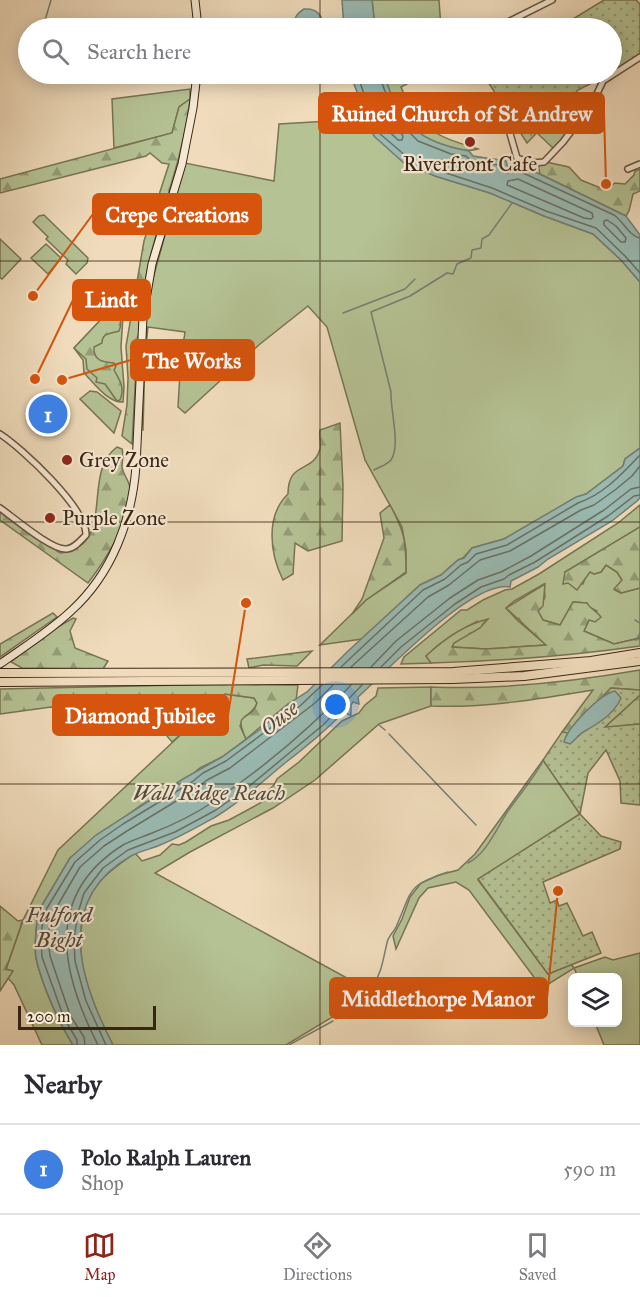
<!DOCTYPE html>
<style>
body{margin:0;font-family:"IM FELL Great Primer",serif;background:#f7f7f7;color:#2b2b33}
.controls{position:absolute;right:18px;bottom:18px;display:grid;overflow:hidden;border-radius:9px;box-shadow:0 3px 15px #0003}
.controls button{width:54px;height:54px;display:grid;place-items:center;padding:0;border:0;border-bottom:2px solid #e1e1e2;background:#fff;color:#2b2b33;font:30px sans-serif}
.scale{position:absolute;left:18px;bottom:15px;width:138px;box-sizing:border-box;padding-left:6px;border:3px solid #3a2514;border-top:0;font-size:16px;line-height:21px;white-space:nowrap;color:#3a2514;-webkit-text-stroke:4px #f5e8d3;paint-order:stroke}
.you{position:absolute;left:336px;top:705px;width:21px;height:21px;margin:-15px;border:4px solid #fff;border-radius:50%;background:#1a73e8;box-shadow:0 0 0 9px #1a73e833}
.badge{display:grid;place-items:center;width:39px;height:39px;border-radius:50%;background:#8f2418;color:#fff;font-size:20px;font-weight:700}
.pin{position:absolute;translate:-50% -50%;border:3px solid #fff;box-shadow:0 2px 6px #0006}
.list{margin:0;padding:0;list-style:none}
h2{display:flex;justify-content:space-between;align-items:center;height:78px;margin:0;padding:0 24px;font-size:26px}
h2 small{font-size:20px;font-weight:400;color:#7c7c81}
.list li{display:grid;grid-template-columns:39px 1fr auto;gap:18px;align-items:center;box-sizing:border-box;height:90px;padding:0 24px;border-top:2px solid #e1e1e2}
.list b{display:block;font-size:22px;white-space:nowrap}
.list p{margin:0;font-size:20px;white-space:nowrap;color:#7c7c81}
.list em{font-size:20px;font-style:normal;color:#7c7c81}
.icon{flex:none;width:33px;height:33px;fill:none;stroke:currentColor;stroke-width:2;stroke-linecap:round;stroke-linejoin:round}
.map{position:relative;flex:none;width:640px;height:1045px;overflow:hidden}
.search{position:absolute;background:#fff;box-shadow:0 3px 15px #0003;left:18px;right:18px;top:18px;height:66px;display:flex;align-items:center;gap:15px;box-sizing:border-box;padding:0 21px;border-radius:33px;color:#7c7c81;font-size:22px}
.sheet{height:168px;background:#fff}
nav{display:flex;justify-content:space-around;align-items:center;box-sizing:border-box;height:84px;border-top:2px solid #e1e1e2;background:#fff;font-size:16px;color:#7c7c81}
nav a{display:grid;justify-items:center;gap:3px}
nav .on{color:#8f2418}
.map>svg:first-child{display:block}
</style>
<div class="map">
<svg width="640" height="1045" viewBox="0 0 640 1045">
<defs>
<pattern id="forest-firs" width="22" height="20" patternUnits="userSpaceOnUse" patternTransform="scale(1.5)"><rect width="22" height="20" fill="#b5c294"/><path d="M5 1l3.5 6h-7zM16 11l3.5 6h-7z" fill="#949d78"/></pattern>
<pattern id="park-dots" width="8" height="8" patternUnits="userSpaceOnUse" patternTransform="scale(1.5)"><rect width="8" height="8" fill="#b5c294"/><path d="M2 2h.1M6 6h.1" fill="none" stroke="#949d78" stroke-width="1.8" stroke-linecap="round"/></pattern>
</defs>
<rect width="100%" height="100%" fill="#f0dcbc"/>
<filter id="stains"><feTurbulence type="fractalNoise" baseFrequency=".00333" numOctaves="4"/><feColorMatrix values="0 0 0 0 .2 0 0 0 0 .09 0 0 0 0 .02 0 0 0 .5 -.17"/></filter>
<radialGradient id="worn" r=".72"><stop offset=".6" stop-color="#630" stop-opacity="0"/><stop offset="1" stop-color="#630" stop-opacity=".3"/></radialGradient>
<g fill="#b5c294" stroke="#787454" stroke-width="1.5">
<polygon points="372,0 439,0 441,28 375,28"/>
<path d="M 384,74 L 425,74 L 401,87 C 418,130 436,136 478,149 C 469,152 459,150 450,147 C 441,144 431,142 423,137 C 402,125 390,96 384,74 Z"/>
<polygon points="190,89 190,99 179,107 172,133 114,148 112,99"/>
<polygon points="562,106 569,111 568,114 575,118 579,117 554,149 537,133"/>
<polygon points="363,119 375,137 435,176 490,193 544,216 593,234 621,260 640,282 640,448 625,459 623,466 586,494 576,498 504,539 472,548 463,558 458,560 441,575 420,585 362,639 320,645 366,600 406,573 406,550 402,527 365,460 327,327 308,306 260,344 185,413 178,407 182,340 184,339 185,332 148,327 145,356 143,430 138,430 142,426 147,327 144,327 149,293 185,163 274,181 279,124"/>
<polygon points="44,215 88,258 87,263 76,274 66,264 68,260 46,239 48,237 33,222 39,216"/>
<polygon points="0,239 21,259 2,279 0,278"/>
<polygon points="46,244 61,258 48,274 31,258"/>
<path d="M 112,308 L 123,316 L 121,347 L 124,387 L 123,402 C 108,403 94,383 84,373 L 83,360 L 74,348 Z"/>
<polygon points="90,391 97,392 121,411 114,433 80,399"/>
<path d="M 640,505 L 640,527 L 565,572 L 568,583 L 583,584 L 586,576 L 590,571 L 594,574 L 601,572 L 606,565 L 617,572 L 622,580 L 615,590 L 621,593 L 640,588 L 640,638 L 614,644 L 584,631 L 589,620 L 597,611 L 589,607 L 587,603 L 573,602 L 560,625 L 543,620 L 538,611 L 545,597 L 544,584 L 514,601 L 506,608 L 517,620 L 546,645 L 486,649 L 452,647 L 454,643 L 478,621 C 457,632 443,639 426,656 L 431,663 L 401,664 L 404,657 L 461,610 L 467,610 L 483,600 L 505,590 L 512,589 L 539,574 L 618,523 Z"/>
<path d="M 431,687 L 431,706 L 379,724 L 315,780 L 273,808 L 190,852 L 155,873 L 367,989 L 354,1004 L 286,1045 L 113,1045 C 93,1007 75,967 82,923 C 83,914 85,904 89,896 C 99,878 116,867 132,855 L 136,854 L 142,861 L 160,855 L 172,844 L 179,845 L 186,842 L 211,826 L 229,820 L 264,801 L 262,796 L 274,785 L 277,779 L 299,762 L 342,721 L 359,713 L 365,705 L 376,696 L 378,688 Z"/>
<path d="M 224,694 L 254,698 L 257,703 C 253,715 244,712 240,726 L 246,739 L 222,757 L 200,768 L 189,777 L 140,806 L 70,858 L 41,907 L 41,913 L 38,915 C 36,929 34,944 36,958 C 42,985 58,1021 73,1045 L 42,1045 L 14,985 L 8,978 L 6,969 L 23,920 L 58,850 Z"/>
<polygon points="543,760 580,814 478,880 548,974 571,964 574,968 605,957 613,960 640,953 640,1045 604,1045 595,1023 618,1022 618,978 578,977 574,968 542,988 469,890 456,882 428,888 419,898 396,949 393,936 402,919 410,897 421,883 439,875 458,870 475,854"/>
</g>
<g fill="url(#forest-firs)" stroke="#787454" stroke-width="1.5">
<path d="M 190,99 C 184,154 163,205 150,258 C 136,319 136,382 132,444 L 122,436 L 127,405 L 128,378 L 126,346 L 144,241 L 169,164 L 162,163 L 150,153 L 146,156 L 0,193 L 0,179 L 172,133 L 179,107 Z"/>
<polygon points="546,162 569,167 581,180 603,189 608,188 615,183 625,184 634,175 635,171 640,169 640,191 633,194 629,211 626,216 540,174 538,164"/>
<path d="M 107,304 C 117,310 124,319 119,331 C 110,334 102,333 102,343 L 94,347 C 93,361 103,362 114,363 L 116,366 L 114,370 C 120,381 125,387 120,400 L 117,401 L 105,384 L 96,382 L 97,378 L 87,369 L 86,359 L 74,348 L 107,313 L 101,307 Z"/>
<path d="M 340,423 L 343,486 L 342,541 L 308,551 L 295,543 L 293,574 L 283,580 C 270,554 265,516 288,494 C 288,460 313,474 320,449 C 321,444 319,436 320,430 Z"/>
<path d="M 117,447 L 122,449 C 124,456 122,460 122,467 C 123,475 130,481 130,489 C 130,522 107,558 88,583 L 0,520 L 0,511 L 60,553 C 118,546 80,474 117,447 Z"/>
<path d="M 390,505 C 405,532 406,542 406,572 L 366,600 L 352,614 L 362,599 L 384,538 L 380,513 Z"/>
<polygon points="640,527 640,588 621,593 614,589 622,580 617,572 606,565 601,572 594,574 590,572 577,590 568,583 563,584 565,572"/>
<path d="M 545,584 L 543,606 L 538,611 L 543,620 L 560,625 L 573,602 L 587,603 C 590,609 597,611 601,617 L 595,622 L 589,620 L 584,631 L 614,644 L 640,638 L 640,646 C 570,656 501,661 431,663 L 426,656 C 444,639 464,625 488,619 L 480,628 L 454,643 L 452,647 L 486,649 L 546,645 L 506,608 Z"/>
<polygon points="53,613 57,617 0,657 0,644"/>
<polygon points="73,618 76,619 70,631 75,648 108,661 103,669 22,668 11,662 51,631"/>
<polygon points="312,651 297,666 263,665 249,668 247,659"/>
<path d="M 640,670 L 640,690 L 611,688 L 568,733 L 562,732 L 593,690 C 540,699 485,708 431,706 L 431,687 C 501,690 571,682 640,670 Z"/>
<path d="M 227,684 L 298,685 L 296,701 L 288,704 L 246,739 C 232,709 251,723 257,703 L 254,698 L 225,694 L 172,742 L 162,730 L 172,715 L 139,712 L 110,717 L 70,712 L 51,707 L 0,714 L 0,689 Z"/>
<polygon points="640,695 640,724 604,728"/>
<polygon points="0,906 18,921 23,920 6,969 13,971 0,991"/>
</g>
<g fill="url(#park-dots)" stroke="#787454" stroke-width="1.5">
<polygon points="604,0 636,0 640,4 640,54 612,72 612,28 558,28"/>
<polygon points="483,74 609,74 578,90 527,143"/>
<polygon points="611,688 640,690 640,695 605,727 640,724 640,805 621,803 620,781 606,750 588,773 580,814 601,836 621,842 620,849 543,882 550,903 557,900 559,906 567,903 583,936 592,932 601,953 548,974 478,879 580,814 543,760 562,732 568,733"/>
</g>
<g fill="#9abbb4" stroke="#747f74" stroke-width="1.5">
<polygon points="342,0 372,0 375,28 344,28"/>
<path d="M 304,9 C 317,8 324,16 322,28 L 295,28 C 293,19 296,14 304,9 Z"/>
<path d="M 350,74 L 384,74 C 399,124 418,142 469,151 L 473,156 L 506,161 L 508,168 L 515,164 L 523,166 L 626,216 L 640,235 L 640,282 L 621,260 L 593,234 L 544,216 L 490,193 L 435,176 L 404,163 L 375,137 L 363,119 L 357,92 Z"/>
<path d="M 640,448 L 640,498 L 637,501 L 612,521 L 548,559 L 538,567 L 511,581 L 510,587 C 472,580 387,671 358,697 L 359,704 L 353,702 L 351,705 L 351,716 L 344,712 C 326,730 306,747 285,763 C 263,781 242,801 217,816 C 199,826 180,837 160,845 C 151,849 140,851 131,856 C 53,901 80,981 113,1045 L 73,1045 C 58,1021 42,985 36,958 C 34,943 36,929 38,915 L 41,913 L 41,907 L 70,858 L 96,835 L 183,779 L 222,757 L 262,728 L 288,704 L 307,692 L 347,652 L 420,585 L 441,575 L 458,560 L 464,558 L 472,548 L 504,539 L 576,497 L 586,494 L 623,466 L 625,459 Z"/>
<path d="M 615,691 L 621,698 C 614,714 599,723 585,731 C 579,734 575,740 570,744 L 564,742 C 567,728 600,694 615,691 Z"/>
</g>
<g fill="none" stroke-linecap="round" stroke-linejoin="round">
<g stroke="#6a7064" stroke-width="1.5">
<polyline points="357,74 363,91 369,117 379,133 407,157 437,170 492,188 546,211 596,228 625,256 640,273"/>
<path d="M 379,74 L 390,106 L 402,125 L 418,141 L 451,154 L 466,156 L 472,162 L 499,165 L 506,173 L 515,171 L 521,172 L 614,215 C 623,221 629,236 640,238"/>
<path d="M 374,97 L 378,98 L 384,111 L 403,136 L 402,140 L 398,140 C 386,129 371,114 374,97 Z"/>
<polygon points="518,179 592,213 593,217 591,219 584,218 507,185 508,181"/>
<polygon points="607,220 616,226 626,238 625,242 621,242 604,225 604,221"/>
<path d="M 341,667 L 423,590 L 445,579 L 461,565 L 468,562 L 476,554 L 507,545 L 578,503 C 604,494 622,474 640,455"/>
<polyline points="351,667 428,597 449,585 480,560 510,551 581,510 594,505 615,490 632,476 640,466"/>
<polyline points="371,667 396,641 450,598 478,580 501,572 531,556 604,510 631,489 640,487"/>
<polyline points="381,667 401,647 455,604 481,587 504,579 509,575 535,562 608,516 634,496 640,495"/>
<polyline points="77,1045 77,1040 64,1018 42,957 41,938 43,919 47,908 75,862 100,840 123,824 192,782 203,773 226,761 300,706 322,685"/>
<polyline points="85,1045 84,1037 70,1015 50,956 48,938 50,923 55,910 80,867 104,846 127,831 196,789 207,780 230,768 315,703 333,685"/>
<path d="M 98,1045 C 61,973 43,895 123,845 C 132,840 143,837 152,833 C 173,825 195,814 213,802 C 263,768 310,729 351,685"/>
<polyline points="106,1045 86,1001 75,961 74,938 78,913 84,893 103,868 128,850 175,832 216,810 247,788 323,725 362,685"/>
</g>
<g stroke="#747f74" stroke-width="1.5">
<polyline points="40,28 46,17 51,0"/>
<polyline points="27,67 28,63"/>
<polyline points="343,313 405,289 415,279"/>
<path d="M 374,470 C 379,467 387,465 391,460 C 401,446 390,409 391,392 L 371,312 L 410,296 L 447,273 L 453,274 L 457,264 L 471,258 L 472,250 L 481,248 L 482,239 L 489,235 L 512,203"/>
<polyline points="635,620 640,623"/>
<polyline points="636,640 640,633"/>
<polyline points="379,725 385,730"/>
<polyline points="389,734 476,825"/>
<path d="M 468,863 C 486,854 496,830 506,814 C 518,796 532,781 542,763"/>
<path d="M 372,987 C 382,973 383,959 387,943 C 388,936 394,932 396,927 C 413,889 406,886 448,872"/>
<polyline points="336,1019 364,998 370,989"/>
<polyline points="289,1045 333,1021"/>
</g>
<g stroke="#68533e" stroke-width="8">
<g id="minor">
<polyline points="496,28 552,0"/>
<polyline points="487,99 509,130 517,158 532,163 544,162 563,142 593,102 603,81 640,57"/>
<polyline points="628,169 640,164"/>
<path d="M 0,434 C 22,448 87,509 86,535 C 80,541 75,548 67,549 C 52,551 13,517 0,508"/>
</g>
</g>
<g stroke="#3a2514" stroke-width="9">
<g id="secondary">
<polyline points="195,0 198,28"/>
<path d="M 0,664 C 24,647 50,631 71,611 C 112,574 132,520 136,466 L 143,317 L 152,264 L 182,164 L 193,108 L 197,74"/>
</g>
</g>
<g stroke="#3a2514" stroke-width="10">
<g id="trunk">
<polyline points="0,673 453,672 591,661 640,653"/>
<polyline points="0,682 453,679 524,676 640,661"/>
</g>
</g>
<use href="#minor" stroke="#f5e8d3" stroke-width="5"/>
<use href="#secondary" stroke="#f5e8d3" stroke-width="7"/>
<use href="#trunk" stroke="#f0dcbc" stroke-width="8"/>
</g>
<path fill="none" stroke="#3a2514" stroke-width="1.5" stroke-opacity="0.55" d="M 320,0 L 320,28M 320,74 L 320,1045M 0,261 L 640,261M 0,522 L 640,522M 0,784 L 640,784"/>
<g fill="#8f2418" stroke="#f5e8d3" stroke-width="2">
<circle cx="470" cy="142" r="6"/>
<circle cx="67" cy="460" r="6"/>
<circle cx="50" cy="518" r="6"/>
</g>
<g text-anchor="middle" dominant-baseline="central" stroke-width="4.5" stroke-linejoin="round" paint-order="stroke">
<g font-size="21" fill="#3a2514" stroke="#f5e8d3" text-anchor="start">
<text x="470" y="164" text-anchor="middle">Riverfront Cafe</text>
<text x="79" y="460">Grey Zone</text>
<text x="62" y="518">Purple Zone</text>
</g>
<g font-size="22" font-style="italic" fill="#524a3c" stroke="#f5e8d3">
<text transform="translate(279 718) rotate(-38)">Ouse</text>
<text x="209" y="792">Wall Ridge Reach</text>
<text x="59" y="914">Fulford<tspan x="59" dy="25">Bight</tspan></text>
</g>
</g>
<path fill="none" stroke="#d7540d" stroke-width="2" d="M606 184L604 113M33 296L93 214M35 379L73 300M62 380L131 360M246 603L228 715M558 891L547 998"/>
<g fill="#d7540d" stroke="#f5e8d3" stroke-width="2">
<circle cx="606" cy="184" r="6"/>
<circle cx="33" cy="296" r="6"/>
<circle cx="35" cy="379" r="6"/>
<circle cx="62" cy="380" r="6"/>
<circle cx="246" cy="603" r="6"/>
<circle cx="558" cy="891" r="6"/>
</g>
<g fill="#d7540d" stroke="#d7540d" stroke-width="2">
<rect x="319" y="93" width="285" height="40" rx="6"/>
<rect x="93" y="194" width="168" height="40" rx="6"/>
<rect x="73" y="280" width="77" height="40" rx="6"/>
<rect x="131" y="340" width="123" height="40" rx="6"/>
<rect x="53" y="695" width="175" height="40" rx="6"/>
<rect x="330" y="978" width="217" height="40" rx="6"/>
</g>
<g font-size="22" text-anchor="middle" font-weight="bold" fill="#fff">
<text x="462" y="121">Ruined Church of St Andrew</text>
<text x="177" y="222">Crepe Creations</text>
<text x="111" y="307">Lindt</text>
<text x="192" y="368">The Works</text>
<text x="140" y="723">Diamond Jubilee</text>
<text x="438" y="1006">Middlethorpe Manor</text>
</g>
<rect width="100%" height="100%" filter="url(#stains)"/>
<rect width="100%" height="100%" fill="url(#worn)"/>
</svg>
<div class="controls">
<button><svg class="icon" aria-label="layers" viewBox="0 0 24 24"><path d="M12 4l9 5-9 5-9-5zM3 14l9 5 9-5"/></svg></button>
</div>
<div class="scale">200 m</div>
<div class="you"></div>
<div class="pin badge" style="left:48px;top:414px;background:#3f7fe0">1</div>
<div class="search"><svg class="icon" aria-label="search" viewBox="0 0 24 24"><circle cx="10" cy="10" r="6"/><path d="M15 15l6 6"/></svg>Search here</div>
</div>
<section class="sheet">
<h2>Nearby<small></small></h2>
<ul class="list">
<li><span class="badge" style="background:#3f7fe0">1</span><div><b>Polo Ralph Lauren</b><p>Shop</p></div><em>590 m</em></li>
</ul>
</section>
<nav>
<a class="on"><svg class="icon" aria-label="map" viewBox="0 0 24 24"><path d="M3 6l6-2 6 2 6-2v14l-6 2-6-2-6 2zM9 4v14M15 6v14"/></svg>Map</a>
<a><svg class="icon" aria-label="directions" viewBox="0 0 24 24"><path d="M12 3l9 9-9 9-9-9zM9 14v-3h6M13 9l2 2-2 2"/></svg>Directions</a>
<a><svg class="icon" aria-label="saved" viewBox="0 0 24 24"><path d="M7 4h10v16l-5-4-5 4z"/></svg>Saved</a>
</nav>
